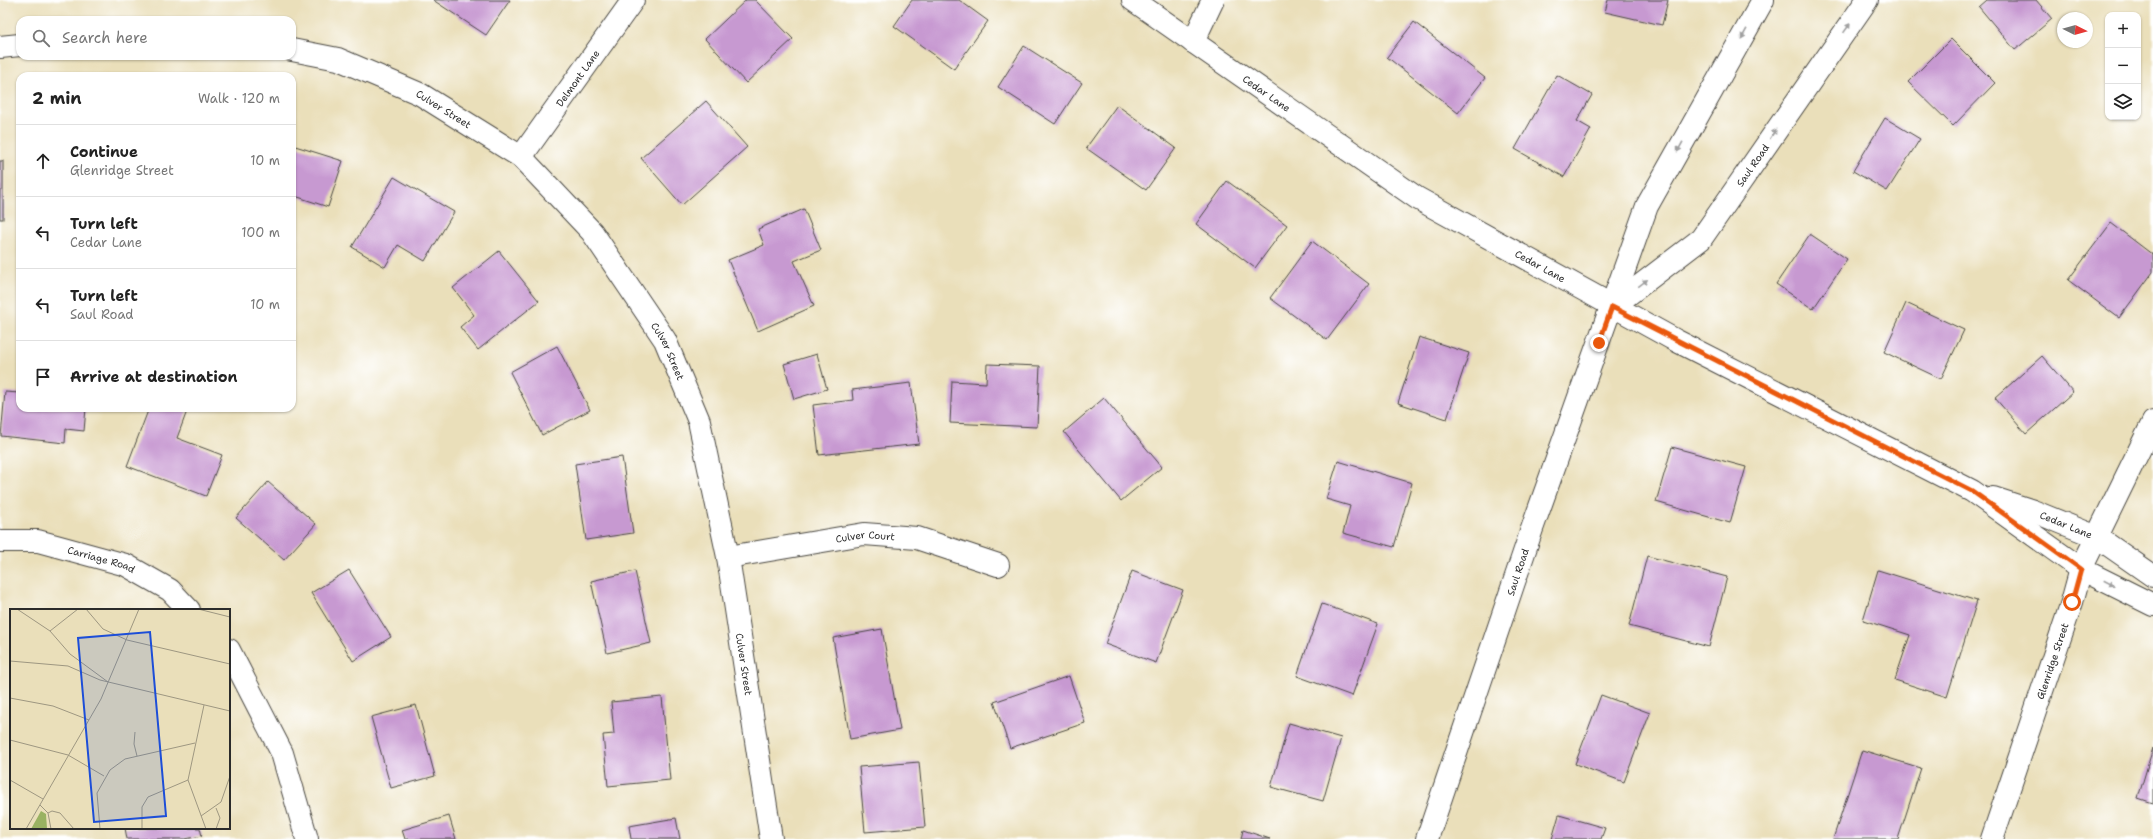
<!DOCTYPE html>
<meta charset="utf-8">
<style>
body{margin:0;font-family:"Shantell Sans",sans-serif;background:#f6f6f6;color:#222}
.controls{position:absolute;right:12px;top:12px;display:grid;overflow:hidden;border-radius:8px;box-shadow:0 1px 3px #0004}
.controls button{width:36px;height:36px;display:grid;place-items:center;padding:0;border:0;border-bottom:1px solid #e0e0e0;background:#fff;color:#222;font:20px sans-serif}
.compass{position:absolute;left:2057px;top:12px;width:36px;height:36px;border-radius:50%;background:#fff;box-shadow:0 1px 3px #0004;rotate:95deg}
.stop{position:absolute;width:12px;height:12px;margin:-9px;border:3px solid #ea580c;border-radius:50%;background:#fff}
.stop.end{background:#ea580c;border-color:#fff;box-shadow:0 1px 4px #0008}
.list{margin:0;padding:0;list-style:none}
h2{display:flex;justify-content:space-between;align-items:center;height:52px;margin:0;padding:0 16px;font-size:17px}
h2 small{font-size:13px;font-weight:400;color:#767676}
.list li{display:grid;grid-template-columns:26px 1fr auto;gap:12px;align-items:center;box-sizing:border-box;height:72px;padding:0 16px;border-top:1px solid #e0e0e0}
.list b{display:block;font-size:15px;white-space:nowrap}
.list p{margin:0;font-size:13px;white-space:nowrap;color:#767676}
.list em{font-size:13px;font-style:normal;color:#767676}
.icon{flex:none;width:22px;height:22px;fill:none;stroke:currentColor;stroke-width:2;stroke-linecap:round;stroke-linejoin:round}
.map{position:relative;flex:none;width:2153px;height:839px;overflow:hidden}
.search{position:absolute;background:#fff;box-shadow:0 1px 3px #0004;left:16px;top:16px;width:280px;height:44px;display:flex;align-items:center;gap:10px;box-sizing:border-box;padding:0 14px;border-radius:12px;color:#767676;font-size:15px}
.panel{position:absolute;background:#fff;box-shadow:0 1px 3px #0004;left:16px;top:72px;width:280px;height:340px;border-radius:12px}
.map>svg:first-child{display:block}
</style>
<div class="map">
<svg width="2153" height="839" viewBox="0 0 2153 839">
<rect width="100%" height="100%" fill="#fff"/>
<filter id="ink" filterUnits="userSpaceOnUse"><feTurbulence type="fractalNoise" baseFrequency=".025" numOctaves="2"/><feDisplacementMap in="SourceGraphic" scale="8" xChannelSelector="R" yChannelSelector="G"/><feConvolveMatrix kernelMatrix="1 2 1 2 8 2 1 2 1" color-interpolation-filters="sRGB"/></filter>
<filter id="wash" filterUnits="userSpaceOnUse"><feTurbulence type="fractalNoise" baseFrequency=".012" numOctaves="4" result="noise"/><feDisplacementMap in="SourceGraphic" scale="16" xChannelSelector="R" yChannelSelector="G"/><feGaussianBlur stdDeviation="0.9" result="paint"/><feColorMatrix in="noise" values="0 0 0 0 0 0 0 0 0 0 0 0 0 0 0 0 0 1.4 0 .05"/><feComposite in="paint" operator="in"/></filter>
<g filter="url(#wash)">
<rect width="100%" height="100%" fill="#eadfba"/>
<g id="blocks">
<g fill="#c799d1">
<polygon points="433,0 510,0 486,35"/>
<polygon points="746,0 755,0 793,39 746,83 705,39"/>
<polygon points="912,0 959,0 988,21 954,69 894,26"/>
<polygon points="1608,0 1668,0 1662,25 1605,12"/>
<polygon points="1987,0 2036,0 2052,19 2015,50 1979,7"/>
<polygon points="1414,22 1485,78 1458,113 1387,57"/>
<polygon points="1951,39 1995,83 1953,126 1908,82"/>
<polygon points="1024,46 1082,83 1055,124 998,87"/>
<polygon points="1557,75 1592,95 1577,121 1591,129 1564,177 1515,149"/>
<polygon points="706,101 747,147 682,205 641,158"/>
<polygon points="1117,105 1176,148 1146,190 1086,148"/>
<polygon points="1885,118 1920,139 1887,191 1853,171"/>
<polygon points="292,145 343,161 328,207 292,195"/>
<rect x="0" y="161" width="3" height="58"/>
<polygon points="394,177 454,212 425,261 398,245 385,267 352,247"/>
<polygon points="1227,181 1287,225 1255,268 1196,224"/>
<polygon points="804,209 821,250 794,261 814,306 758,331 728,260 764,245 758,229"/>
<polygon points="2111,223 2153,255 2153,272 2119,318 2068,280"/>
<polygon points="1810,234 1847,259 1813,309 1776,284"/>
<polygon points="1312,241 1369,284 1327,340 1270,298"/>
<polygon points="499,251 539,301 478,350 460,327 474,315 453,288"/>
<polygon points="1906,303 1964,330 1941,379 1884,352"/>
<polygon points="1419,337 1469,353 1447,419 1398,403"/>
<polygon points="557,346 590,410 542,435 510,372"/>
<polygon points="817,354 827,389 794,399 784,364"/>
<polygon points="2042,356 2073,392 2026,434 1995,398"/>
<polygon points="987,364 1040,366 1037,427 950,423 952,381 986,383"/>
<polygon points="911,383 919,444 819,455 813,405 853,400 852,390"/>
<polygon points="5,392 20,393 20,408 86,408 84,431 66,429 65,443 1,436"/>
<polygon points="1104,398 1162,467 1121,501 1064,432"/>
<polygon points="149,408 180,408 187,411 177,438 222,455 206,496 127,466"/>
<polygon points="1672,447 1746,467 1730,523 1656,502"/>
<polygon points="622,457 633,533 586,540 575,464"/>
<polygon points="1338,461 1412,483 1394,547 1343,533 1350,506 1326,499"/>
<polygon points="268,482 316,524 284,560 236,518"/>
<polygon points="1647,556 1727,577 1709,647 1629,626"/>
<polygon points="349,570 391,637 353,661 311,593"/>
<polygon points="1878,570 1977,601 1947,697 1895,680 1910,635 1863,620"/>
<polygon points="635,571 651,643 607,653 591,581"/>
<polygon points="1132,571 1183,590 1156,663 1105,644"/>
<polygon points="1322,604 1378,624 1352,696 1297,676"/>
<polygon points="882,629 900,730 850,739 833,638"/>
<polygon points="1069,676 1085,723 1010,748 994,702"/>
<polygon points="1601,695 1650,713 1624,782 1575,764"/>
<polygon points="662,697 670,780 608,786 603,735 614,734 611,702"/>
<polygon points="416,705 435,776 391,788 371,717"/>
<polygon points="1289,723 1341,738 1323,801 1271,787"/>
<polygon points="2153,748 2153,803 2138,798"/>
<polygon points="1862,750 1921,768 1898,839 1833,839"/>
<polygon points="919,762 925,827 865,832 859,767"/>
<polygon points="1559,815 1605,828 1601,839 1552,839"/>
<polygon points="449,816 456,839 405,839 402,830"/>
<polygon points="676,818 680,839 631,839 629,826"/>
<polygon points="125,828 200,828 202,836 185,839 127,839"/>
<polygon points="1243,830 1270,839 1241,839"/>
</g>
</g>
</g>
<g filter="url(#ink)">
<use href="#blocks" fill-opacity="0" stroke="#484640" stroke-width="1"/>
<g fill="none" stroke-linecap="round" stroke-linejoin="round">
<g stroke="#484640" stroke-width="24">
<g id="minor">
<path id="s1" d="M 1133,0 L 1417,198 L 1675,340 L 1972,491 L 2081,569 L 2153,605"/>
<polyline points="1193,42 1213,0"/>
<polyline points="0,47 20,45"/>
<path id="s2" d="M 292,50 L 338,59 L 420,94 L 521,157 L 592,232 L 665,340 L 699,421 L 728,557 L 771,839"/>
<path id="s3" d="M 521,157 L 633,0"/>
<path id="s4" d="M 1612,307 L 1701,239 L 1867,0"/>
<path id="s5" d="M 1993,498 L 2033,511 L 2097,537 L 2153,576"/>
<path id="s6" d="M 0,541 L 38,541 L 126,565 L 170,590 L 189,610"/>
<path id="s7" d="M 728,557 L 864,534 L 917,538 L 998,565"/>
<polyline points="229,650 282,753 307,839"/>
<path id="s8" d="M 1427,839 L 1532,529 L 1647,206 L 1763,0"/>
<path id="s9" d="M 1992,839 L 2072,602 L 2081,569 L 2153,422"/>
</g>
</g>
<use href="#minor" stroke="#fff" stroke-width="22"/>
</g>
<defs><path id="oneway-solid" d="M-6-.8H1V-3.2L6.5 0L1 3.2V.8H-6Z"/></defs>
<g fill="#a0a0a0">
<use href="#oneway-solid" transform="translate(1847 28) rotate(-55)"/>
<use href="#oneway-solid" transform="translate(1744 34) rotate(119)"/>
<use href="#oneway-solid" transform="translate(1773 134) rotate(-56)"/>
<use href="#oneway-solid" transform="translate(1680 147) rotate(119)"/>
<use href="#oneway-solid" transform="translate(1643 283) rotate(-37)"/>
<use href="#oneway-solid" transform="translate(2109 583) rotate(27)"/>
</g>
</g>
<g fill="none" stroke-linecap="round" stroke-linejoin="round" filter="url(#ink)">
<polyline stroke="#ea580c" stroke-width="5" points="1599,343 1612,307 1972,491 2081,569 2072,602"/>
</g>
<g text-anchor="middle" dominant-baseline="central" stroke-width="4" stroke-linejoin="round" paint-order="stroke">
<g font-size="10" fill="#2b2b2b" stroke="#fff">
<text stroke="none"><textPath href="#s3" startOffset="97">Delmont Lane</textPath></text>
<text stroke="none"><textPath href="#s1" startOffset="163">Cedar Lane</textPath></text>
<text stroke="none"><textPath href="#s2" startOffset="164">Culver Street</textPath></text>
<text stroke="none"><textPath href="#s4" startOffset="202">Saul Road</textPath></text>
<text stroke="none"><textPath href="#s1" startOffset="487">Cedar Lane</textPath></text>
<text stroke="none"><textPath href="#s2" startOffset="500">Culver Street</textPath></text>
<text stroke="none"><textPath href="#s5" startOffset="78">Cedar Lane</textPath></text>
<text stroke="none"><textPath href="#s7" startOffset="139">Culver Court</textPath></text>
<text stroke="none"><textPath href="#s6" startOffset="104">Carriage Road</textPath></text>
<text stroke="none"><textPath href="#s8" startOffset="282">Saul Road</textPath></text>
<text stroke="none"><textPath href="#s9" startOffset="188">Glenridge Street</textPath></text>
<text stroke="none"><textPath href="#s2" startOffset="824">Culver Street</textPath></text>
</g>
</g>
<g transform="translate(10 609)">
<rect width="220" height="220" fill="#eadfba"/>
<path d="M 31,202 L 36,205 L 37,220 L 21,220 Z" fill="#99b262"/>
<path fill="none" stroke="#9e9781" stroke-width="1" d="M 7,0 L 40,22 L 60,45 L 98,73M 76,0 L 93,20 L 117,31 L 220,55M 188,0 L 220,8M 40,22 L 68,0M 0,52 L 58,57 L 90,71 L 220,102M 0,89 L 43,97 L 79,111M 194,96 L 178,171 L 196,220M 125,123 L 124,135 L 127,147M 0,131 L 58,146 L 94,167M 0,171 L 33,190M 30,196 L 38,204 L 41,220M 206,199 L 210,209 L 206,220M 38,204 L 42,202 L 50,204 L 64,220M 191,207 L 211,193 L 220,167M 16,220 L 91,90 L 129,0M 90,220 L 87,184 L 100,161 L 115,150 L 185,134M 132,220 L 132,198 L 138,188 L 178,171"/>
<path fill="#1d4ed8" fill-opacity="0.15" stroke="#1d4ed8" stroke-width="2" d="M 140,23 L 156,207 L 84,213 L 68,29 Z"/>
<rect width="220" height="220" fill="none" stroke="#2b2b2b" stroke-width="2"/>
</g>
</svg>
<div class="controls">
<button>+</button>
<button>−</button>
<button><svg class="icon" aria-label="layers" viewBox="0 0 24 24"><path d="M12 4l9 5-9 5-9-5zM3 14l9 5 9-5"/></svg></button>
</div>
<svg class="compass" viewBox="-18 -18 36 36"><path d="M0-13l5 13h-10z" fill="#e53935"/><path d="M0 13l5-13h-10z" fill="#767676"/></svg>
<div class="stop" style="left:2072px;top:602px"></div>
<div class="stop end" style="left:1599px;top:343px"></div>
<div class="search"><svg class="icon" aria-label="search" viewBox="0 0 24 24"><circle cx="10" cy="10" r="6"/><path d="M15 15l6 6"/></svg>Search here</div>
<section class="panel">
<h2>2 min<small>Walk · 120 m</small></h2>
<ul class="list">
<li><svg class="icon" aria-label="ahead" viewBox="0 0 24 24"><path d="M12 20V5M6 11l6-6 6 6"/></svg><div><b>Continue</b><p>Glenridge Street</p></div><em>10 m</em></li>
<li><svg class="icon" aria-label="left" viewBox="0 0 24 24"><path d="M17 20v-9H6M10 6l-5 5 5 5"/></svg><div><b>Turn left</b><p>Cedar Lane</p></div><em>100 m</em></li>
<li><svg class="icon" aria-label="left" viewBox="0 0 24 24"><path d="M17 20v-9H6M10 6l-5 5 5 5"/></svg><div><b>Turn left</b><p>Saul Road</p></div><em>10 m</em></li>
<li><svg class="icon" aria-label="arrive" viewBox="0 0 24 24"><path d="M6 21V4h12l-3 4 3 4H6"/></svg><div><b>Arrive at destination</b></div></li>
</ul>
</section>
</div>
